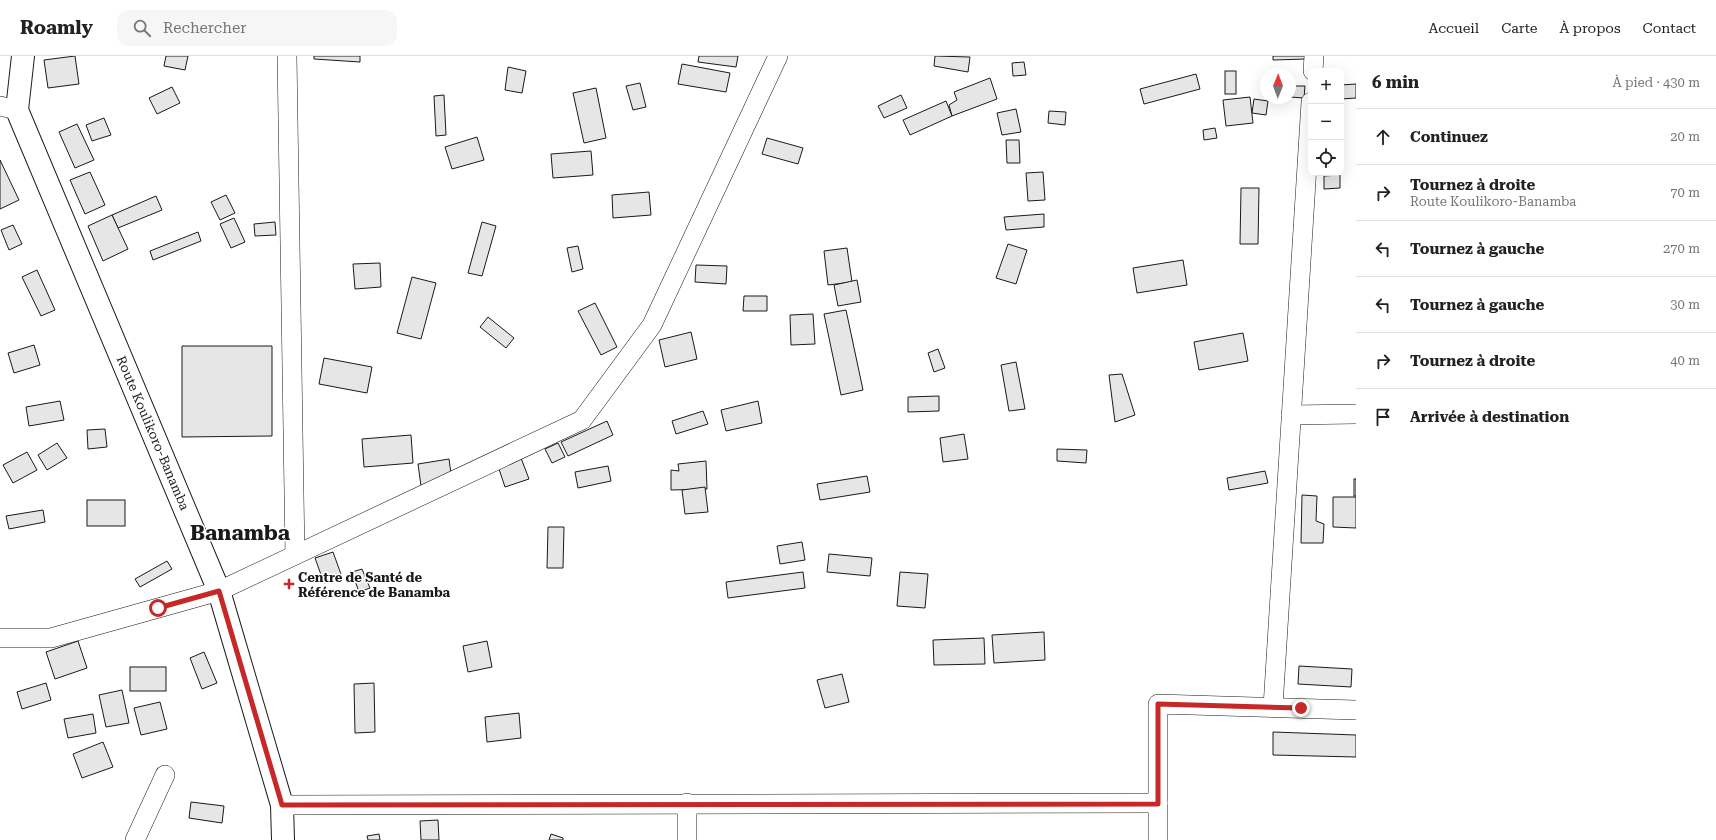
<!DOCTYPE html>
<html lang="fr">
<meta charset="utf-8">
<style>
body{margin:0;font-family:"Roboto Serif",serif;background:#f6f6f6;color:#222}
.controls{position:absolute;right:12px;top:12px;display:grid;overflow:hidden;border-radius:8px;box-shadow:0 4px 16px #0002}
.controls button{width:36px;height:36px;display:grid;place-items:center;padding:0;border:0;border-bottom:1px solid #e0e0e0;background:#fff;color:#222;font:20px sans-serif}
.compass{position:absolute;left:1260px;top:12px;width:36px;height:36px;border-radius:50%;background:#fff;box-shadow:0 4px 16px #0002;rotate:1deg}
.stop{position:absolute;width:12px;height:12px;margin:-9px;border:3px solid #c62828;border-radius:50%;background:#fff}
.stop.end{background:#c62828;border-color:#fff;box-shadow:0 1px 4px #0008}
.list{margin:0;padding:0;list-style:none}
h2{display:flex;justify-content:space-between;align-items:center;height:52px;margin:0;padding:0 16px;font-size:17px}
h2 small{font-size:13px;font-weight:400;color:#767676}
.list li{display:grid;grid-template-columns:26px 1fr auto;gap:12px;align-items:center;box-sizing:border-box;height:56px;padding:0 16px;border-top:1px solid #e0e0e0}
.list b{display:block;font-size:15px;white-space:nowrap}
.list p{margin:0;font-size:13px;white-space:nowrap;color:#767676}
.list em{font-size:13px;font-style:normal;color:#767676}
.icon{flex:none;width:22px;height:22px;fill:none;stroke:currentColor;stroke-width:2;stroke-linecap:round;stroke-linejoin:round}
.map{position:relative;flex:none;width:1356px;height:784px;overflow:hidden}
header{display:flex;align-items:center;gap:24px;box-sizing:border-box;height:56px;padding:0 20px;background:#fff;border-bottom:1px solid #e0e0e0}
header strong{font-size:19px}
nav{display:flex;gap:22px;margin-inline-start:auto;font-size:14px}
.search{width:280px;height:36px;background:#f6f6f6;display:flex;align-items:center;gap:10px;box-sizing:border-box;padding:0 14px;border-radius:12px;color:#767676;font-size:15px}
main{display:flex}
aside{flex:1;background:#fff}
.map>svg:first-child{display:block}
</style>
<header>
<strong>Roamly</strong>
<div class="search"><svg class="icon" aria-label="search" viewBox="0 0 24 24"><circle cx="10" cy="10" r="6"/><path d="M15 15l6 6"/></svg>Rechercher</div>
<nav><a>Accueil</a><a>Carte</a><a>À propos</a><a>Contact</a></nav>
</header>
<main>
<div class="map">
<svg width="1356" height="784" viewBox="0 0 1356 784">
<rect width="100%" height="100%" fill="#fff"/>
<g fill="#e6e6e6" stroke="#1a1a1a">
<polygon points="75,0 79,28 48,32 44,4"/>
<polygon points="166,0 188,0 185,14 164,10"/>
<polygon points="314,0 360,0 360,6 314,3"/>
<polygon points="699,0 738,0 736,11 698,6"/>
<polygon points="935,0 970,1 968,16 934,10"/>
<polygon points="1273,0 1306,0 1306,3 1273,4"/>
<polygon points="1024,6 1026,19 1013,20 1012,7"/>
<polygon points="682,8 730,17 726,36 678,28"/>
<polygon points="508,11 526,15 522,37 505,34"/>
<rect x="1225" y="15" width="11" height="23"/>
<polygon points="1196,18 1200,33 1144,48 1140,33"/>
<polygon points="990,22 997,43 952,60 949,49 957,44 954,36"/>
<polygon points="640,27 646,51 633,54 626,30"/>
<polygon points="1356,28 1356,42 1341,43 1341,29"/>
<polygon points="1290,30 1305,30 1304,42 1290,41"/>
<polygon points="172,31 180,47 157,58 149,42"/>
<polygon points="596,32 606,82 584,87 573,37"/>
<polygon points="444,39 446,79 436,80 434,40"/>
<polygon points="901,39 907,52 884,62 878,50"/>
<polygon points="1250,41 1253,67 1226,70 1223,44"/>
<polygon points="1254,43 1268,45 1266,59 1252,57"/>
<polygon points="946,45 952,60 910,79 903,64"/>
<polygon points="1016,53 1021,76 1002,79 997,57"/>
<polygon points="1049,55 1066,56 1065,69 1048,67"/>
<polygon points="104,62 111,79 92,85 86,69"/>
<polygon points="77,68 94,104 75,112 59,76"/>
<polygon points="1215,72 1217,82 1204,84 1203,74"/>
<polygon points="477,81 484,104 452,113 445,91"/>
<polygon points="767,82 803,92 798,108 762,98"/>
<polygon points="1006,84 1019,84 1020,107 1007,107"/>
<polygon points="591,95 593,119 553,122 551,98"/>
<polygon points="0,104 19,144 0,153"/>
<polygon points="90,116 105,149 85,158 70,124"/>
<polygon points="1043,116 1045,144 1028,145 1026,117"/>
<polygon points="1340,119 1340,132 1324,133 1324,120"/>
<polygon points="1241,132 1259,132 1258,188 1240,188"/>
<polygon points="649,136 651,159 613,162 612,139"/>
<polygon points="226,139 235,157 220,164 211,146"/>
<polygon points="156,140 162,154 118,172 112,159"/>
<polygon points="1044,158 1044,171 1006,174 1004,161"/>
<polygon points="112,159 128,193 103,205 88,170"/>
<polygon points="234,162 245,186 231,192 220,168"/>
<polygon points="275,166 276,179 255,180 254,168"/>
<polygon points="482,166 496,170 482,220 468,217"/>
<polygon points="13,169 22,188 9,194 1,174"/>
<polygon points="198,176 201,185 153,204 150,195"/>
<polygon points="1008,188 1027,194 1016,228 996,222"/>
<polygon points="578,190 583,213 572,216 567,192"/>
<polygon points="847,192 852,226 828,229 824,195"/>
<polygon points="1183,204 1187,229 1137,237 1133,212"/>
<polygon points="380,207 381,231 355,233 353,208"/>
<polygon points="696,209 727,210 726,228 695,226"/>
<polygon points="37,214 55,254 41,260 22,221"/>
<polygon points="412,221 436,227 421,283 397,277"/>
<polygon points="857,224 861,246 838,250 834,229"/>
<polygon points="744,240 767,240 767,255 743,255"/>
<polygon points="595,247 617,291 601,299 578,255"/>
<polygon points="846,254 863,334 841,339 824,258"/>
<polygon points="813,258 815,288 791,289 790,259"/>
<polygon points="488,261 514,282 506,292 480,271"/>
<polygon points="691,276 697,303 665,311 659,284"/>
<polygon points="1243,277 1248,305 1199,314 1194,286"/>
<polygon points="34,289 40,309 14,317 8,297"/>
<polygon points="182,290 272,290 272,380 182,381"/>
<polygon points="938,293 945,312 934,316 928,297"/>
<polygon points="324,302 372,311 367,337 319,328"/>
<polygon points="1016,306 1025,353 1009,355 1001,309"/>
<polygon points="1122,318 1135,359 1115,366 1109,319"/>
<polygon points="939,340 939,355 908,356 908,341"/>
<polygon points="60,345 64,364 29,370 26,351"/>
<polygon points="758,345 762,367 726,375 721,354"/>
<polygon points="703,355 708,368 676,378 672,365"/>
<polygon points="607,365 613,379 568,400 561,386"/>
<polygon points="105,373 107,391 88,393 87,374"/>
<polygon points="964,378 968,403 943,406 940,382"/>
<polygon points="411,379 413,407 364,411 362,383"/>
<polygon points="57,387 67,402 47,414 38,399"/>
<polygon points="558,387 565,401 552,407 545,393"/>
<polygon points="1057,393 1087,394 1086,407 1057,405"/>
<polygon points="27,396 37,414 13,427 3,409"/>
<polygon points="521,402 529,423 505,431 498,410"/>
<polygon points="449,403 452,425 421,430 418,408"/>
<polygon points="706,405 707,433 671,434 671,414 679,415 678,408"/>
<polygon points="608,410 611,425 578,432 575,416"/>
<polygon points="1265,415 1268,427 1229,434 1227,422"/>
<polygon points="867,420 870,436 820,444 817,428"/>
<rect x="1354" y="423" width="2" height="17"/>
<polygon points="705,431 708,456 685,458 682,434"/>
<polygon points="1302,439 1317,440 1316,465 1324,468 1323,487 1301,487"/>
<polygon points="1333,441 1356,441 1356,472 1333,471"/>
<rect x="87" y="444" width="38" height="26"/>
<polygon points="43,454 45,466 9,473 6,460"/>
<polygon points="548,471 564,471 563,512 547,512"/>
<polygon points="802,486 805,504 780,508 777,490"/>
<polygon points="333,496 342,521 324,527 315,502"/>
<polygon points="829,498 872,502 870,520 827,516"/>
<polygon points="167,505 172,513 140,531 135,523"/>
<polygon points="362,513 370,532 359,536 352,516"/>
<polygon points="803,516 805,532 728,542 726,526"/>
<polygon points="900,516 928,518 925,552 897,550"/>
<polygon points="1044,576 1045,604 994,607 992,579"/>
<polygon points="984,582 985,608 934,609 933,584"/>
<polygon points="78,585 87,612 55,623 46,596"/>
<polygon points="487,585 492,611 468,616 463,590"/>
<polygon points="204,596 217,627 202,633 190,602"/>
<polygon points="1299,610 1352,613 1351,631 1298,628"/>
<rect x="130" y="611" width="36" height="24"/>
<polygon points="842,618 849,646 825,652 817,624"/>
<polygon points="46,627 51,644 22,653 17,636"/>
<polygon points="374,627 375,676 355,677 354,628"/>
<polygon points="122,634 129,667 106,671 99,639"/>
<polygon points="160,646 167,673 141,679 134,652"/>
<polygon points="519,657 521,682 487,686 485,661"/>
<polygon points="93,658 96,677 68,682 64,663"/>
<polygon points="1273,676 1356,679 1356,701 1273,699"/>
<polygon points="103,686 113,711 82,722 73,698"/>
<polygon points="191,746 224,750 222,767 189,762"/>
<polygon points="438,764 439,784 421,784 420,765"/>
<polygon points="379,778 380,784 368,784 367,780"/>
<polygon points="551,778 563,782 563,784 549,784"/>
</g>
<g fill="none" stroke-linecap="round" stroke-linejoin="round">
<g stroke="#1a1a1a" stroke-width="20">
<g id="street">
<polyline points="287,0 295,499"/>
<polyline points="1313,15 1314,0"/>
<polyline points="0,50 17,54"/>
<polyline points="1291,359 1356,358"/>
<polyline points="0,582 51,582 219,535 582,364 652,269 778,0"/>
<polyline points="1273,651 1311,46"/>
<polyline points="687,747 687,784"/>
<polyline points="282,749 1158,747"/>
<polyline points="135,784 165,719"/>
<polyline points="1158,784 1158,648 1356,654"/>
</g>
</g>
<g stroke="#1a1a1a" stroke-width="24">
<polyline id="secondary" points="23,0 17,54 219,535 282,749 283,784"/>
</g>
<use href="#street" stroke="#fff" stroke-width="19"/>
<use href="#secondary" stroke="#fff" stroke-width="22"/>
</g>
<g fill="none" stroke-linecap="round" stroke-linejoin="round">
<polyline stroke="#c62828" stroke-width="5" points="158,552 219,535 282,749 1158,748 1158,648 1301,652"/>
</g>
<path fill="#c62828" stroke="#fff" stroke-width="1.5" d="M287 522h4v4h4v4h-4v4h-4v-4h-4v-4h4z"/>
<g text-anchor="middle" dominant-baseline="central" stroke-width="3" stroke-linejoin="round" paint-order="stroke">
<g font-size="13" fill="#1a1a1a" stroke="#fff">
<text transform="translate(153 377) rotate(67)">Route Koulikoro-Banamba</text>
</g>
<g font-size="13" font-weight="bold" fill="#1a1a1a" stroke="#fff" text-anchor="start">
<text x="298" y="521">Centre de Santé de<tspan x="298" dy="15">Référence de Banamba</tspan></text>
</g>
<g font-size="21" font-weight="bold" fill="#1a1a1a" stroke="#fff">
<text x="240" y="477">Banamba</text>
</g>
</g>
</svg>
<div class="controls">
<button>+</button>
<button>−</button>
<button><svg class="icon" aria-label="locate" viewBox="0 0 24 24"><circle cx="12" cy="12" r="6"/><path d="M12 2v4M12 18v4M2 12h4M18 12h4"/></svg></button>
</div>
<svg class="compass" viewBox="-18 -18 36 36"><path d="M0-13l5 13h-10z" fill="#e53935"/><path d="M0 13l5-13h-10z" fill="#767676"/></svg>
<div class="stop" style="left:158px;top:552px"></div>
<div class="stop end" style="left:1301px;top:652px"></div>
</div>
<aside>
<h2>6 min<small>À pied · 430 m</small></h2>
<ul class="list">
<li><svg class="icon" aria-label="ahead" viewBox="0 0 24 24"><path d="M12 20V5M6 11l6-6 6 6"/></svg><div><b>Continuez</b></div><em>20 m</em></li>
<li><svg class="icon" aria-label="right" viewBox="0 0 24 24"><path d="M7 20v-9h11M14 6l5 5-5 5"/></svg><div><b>Tournez à droite</b><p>Route Koulikoro-Banamba</p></div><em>70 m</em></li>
<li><svg class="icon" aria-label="left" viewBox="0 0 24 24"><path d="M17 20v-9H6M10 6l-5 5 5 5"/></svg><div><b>Tournez à gauche</b></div><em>270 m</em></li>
<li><svg class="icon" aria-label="left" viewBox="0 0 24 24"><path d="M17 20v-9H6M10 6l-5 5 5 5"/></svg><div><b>Tournez à gauche</b></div><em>30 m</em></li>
<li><svg class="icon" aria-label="right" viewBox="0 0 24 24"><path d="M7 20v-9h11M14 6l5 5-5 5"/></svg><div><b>Tournez à droite</b></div><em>40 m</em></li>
<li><svg class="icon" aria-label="arrive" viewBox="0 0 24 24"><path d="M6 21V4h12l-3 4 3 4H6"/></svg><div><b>Arrivée à destination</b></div></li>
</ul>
</aside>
</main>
